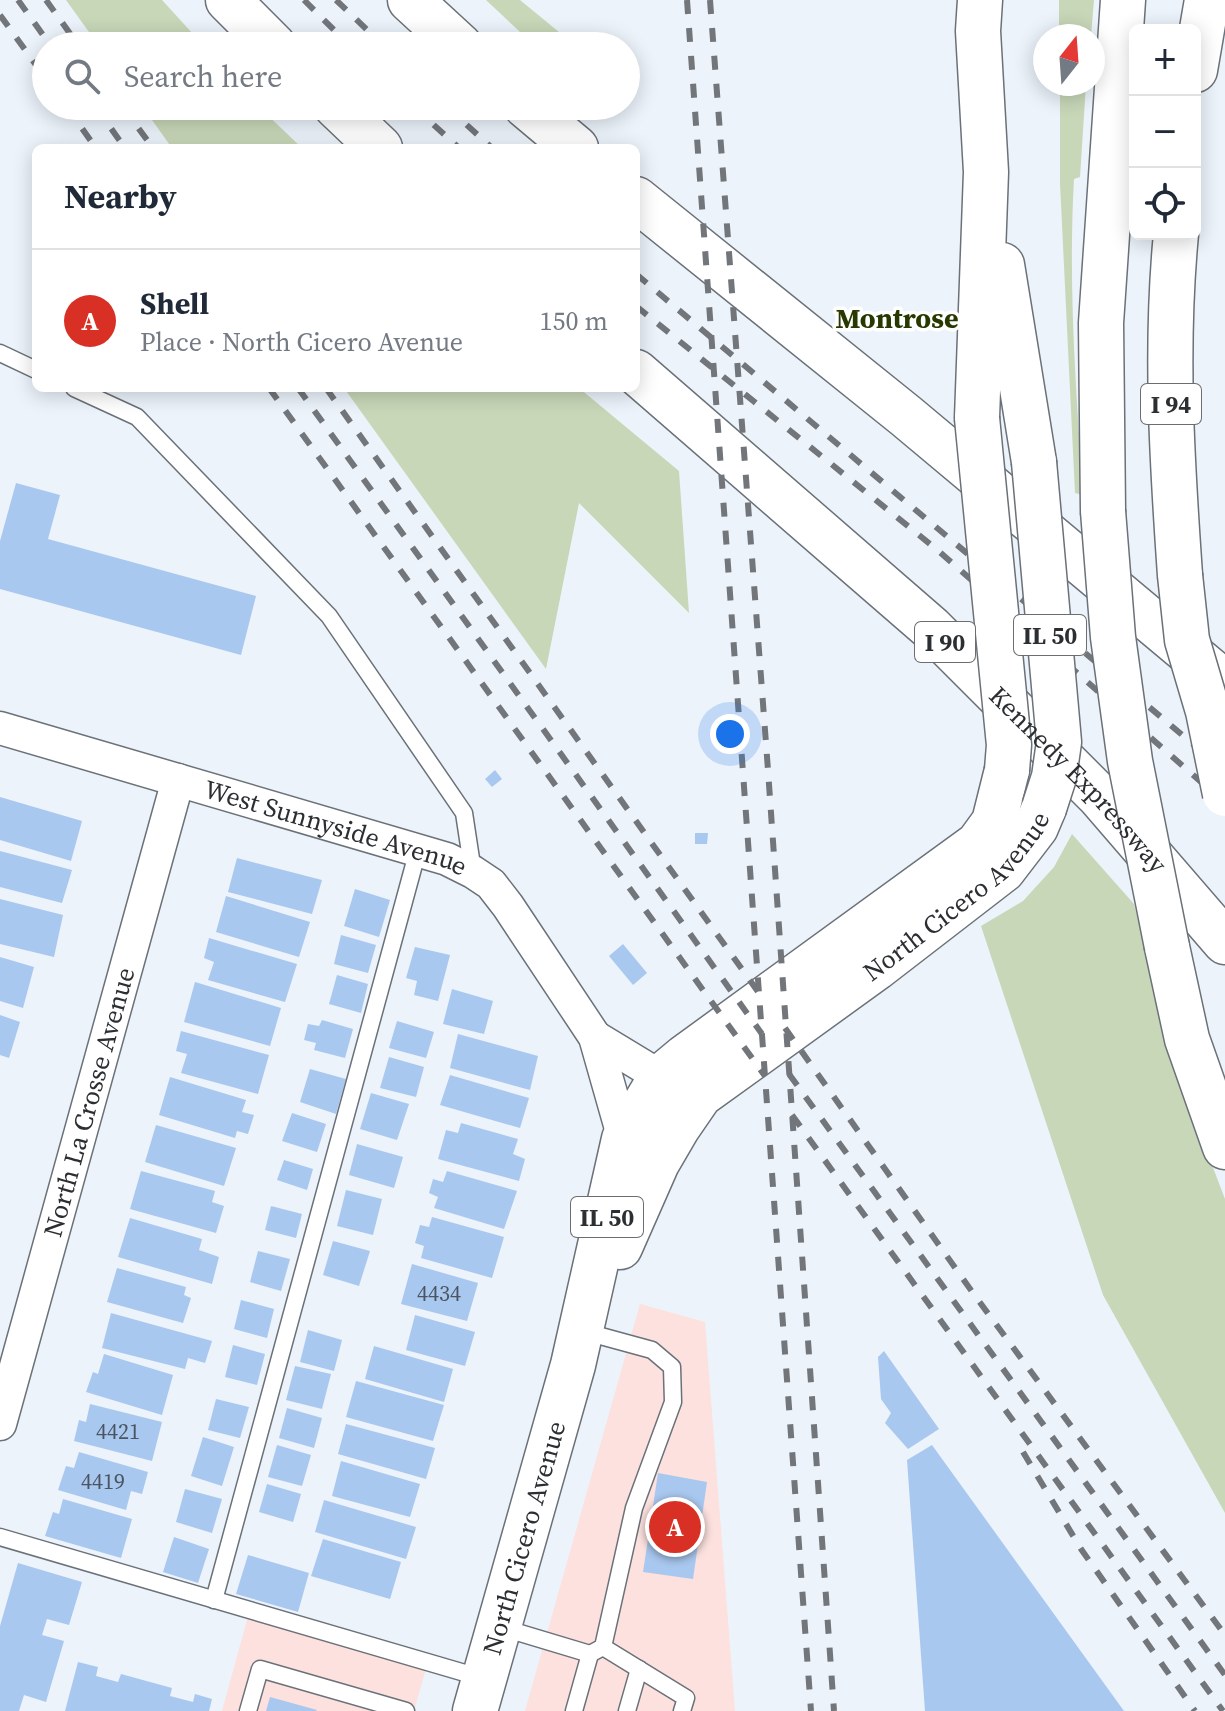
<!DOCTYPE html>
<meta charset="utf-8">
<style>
body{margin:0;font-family:"Source Serif 4",serif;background:#f6f6f7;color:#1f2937}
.controls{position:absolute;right:24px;top:24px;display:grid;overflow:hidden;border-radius:12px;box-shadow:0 4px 20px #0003}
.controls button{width:72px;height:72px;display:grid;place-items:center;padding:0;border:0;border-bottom:2px solid #e0e1e3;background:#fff;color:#1f2937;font:40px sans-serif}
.compass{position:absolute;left:1033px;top:24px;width:72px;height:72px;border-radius:50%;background:#fff;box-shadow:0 4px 20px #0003;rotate:17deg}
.you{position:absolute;left:730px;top:734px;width:28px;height:28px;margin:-20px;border:6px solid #fff;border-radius:50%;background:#1a73e8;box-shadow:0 0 0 12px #1a73e833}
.badge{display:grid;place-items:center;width:52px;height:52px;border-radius:50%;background:#d93025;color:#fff;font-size:26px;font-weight:700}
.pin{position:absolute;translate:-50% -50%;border:4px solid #fff;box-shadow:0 2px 8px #0006}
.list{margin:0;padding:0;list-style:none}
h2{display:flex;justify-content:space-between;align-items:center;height:104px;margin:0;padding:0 32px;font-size:34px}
h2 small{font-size:26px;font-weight:400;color:#747a83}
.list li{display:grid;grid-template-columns:52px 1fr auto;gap:24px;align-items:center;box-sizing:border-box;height:144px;padding:0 32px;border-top:2px solid #e0e1e3}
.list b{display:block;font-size:30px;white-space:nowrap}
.list p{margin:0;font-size:26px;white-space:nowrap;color:#747a83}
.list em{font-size:26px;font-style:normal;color:#747a83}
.icon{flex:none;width:44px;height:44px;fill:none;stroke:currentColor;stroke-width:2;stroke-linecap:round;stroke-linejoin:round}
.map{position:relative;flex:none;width:1225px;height:1711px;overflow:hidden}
.search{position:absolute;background:#fff;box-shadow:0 4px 20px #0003;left:32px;top:32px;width:608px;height:88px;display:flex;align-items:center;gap:20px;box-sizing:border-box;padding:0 28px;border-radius:44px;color:#747a83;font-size:30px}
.panel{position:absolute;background:#fff;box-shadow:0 4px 20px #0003;left:32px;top:144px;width:608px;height:248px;border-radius:12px}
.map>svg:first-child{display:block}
</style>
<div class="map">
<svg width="1225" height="1711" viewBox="0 0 1225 1711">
<rect width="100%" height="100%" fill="#ecf3fb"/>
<g fill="#fce1df">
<polygon points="640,1304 705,1322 735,1711 525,1711"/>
<polygon points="248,1616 427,1665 414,1711 222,1711"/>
</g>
<g fill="#c8d7b8">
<polygon points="66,0 162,0 204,46 99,46"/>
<polygon points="486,0 520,0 576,46 535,46"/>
<polygon points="1059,0 1094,0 1091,36 1059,36"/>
<path d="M 1060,84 L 1086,84 L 1080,177 L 1074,179 C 1068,285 1076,390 1083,495 L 1075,493 L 1060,183 Z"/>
<polygon points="142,106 258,106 302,148 172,148"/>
<polygon points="344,388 579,388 679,471 689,613 579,503 546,669"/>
<polygon points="1072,834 1134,904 1178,1076 1225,1199 1225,1513 1103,1295 981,926 1023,901 1054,867"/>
</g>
<g fill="#a9c8ef">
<polygon points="16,483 60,495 48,539 256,596 241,655 0,589 0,541"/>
<polygon points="495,770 502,779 492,787 485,779"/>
<polygon points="0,797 82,821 71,861 0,840"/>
<polygon points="695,833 708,833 707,844 695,844"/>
<polygon points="0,851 72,870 62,903 0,887"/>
<polygon points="237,858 322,880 312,914 228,892"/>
<polygon points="355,889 390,900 379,937 344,926"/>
<polygon points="226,896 310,922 299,957 216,932"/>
<polygon points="0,899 63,915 54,957 0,944"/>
<polygon points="341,935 376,945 368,973 334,964"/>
<polygon points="209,938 297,964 285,1002 208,980 214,962 204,958"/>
<polygon points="623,944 647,973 633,985 609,956"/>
<polygon points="415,947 450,955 438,1001 414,995 417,981 406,978"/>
<polygon points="0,957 34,967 23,1008 0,1001"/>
<polygon points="337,975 368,984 361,1013 329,1004"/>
<polygon points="195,982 281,1008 270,1046 184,1022"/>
<polygon points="452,989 493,1001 484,1034 443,1024"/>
<polygon points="0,1015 20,1022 9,1058 0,1055"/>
<polygon points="322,1020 353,1029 345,1058 314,1050 316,1043 304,1040 308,1024 319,1026"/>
<polygon points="397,1021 434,1032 426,1058 389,1048"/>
<polygon points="181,1031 269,1055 258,1094 181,1073 187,1054 176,1051"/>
<polygon points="458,1034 538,1056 530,1090 450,1068"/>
<polygon points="389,1057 424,1067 416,1097 380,1088"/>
<polygon points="310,1069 346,1079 336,1114 300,1102"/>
<polygon points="450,1075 529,1098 520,1128 440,1105"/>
<polygon points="170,1077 246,1100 242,1112 254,1115 248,1134 237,1131 235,1138 159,1115"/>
<polygon points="371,1093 409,1104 397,1140 360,1129"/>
<polygon points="292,1113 326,1124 317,1152 282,1141"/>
<polygon points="461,1123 518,1139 513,1154 525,1159 519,1181 438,1159 446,1130 458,1133"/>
<polygon points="156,1125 236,1148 224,1186 145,1162"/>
<polygon points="357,1144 403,1157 394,1188 349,1175"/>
<polygon points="284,1160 313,1169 307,1190 277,1180"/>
<polygon points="141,1171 215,1191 212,1202 224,1206 216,1233 130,1209"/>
<polygon points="447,1171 517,1191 504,1229 434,1208 438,1197 429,1193 433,1179 443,1182"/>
<polygon points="346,1190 382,1199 373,1235 337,1226"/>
<polygon points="271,1206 302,1214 296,1238 265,1230"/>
<polygon points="432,1217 504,1237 492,1278 421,1258 424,1246 415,1243 420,1225 429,1227"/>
<polygon points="130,1218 202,1239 199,1250 219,1257 212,1284 118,1257"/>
<polygon points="333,1241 370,1251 359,1286 323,1275"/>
<polygon points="258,1251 290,1259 281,1291 250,1282"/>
<polygon points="412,1264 478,1283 467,1321 401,1304"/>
<polygon points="117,1268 186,1287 184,1295 191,1298 183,1323 107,1302"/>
<polygon points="241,1300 274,1309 267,1338 234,1329"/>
<polygon points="111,1313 212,1341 205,1363 188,1358 185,1369 102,1348"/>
<polygon points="415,1315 475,1332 465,1366 406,1350"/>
<polygon points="308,1330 342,1340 334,1371 300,1362"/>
<polygon points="233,1345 265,1354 257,1385 225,1377"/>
<polygon points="374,1346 453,1369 444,1402 365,1379"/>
<polygon points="884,1351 939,1429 908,1449 885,1423 891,1413 881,1399 878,1357"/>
<polygon points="104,1354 173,1375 162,1415 86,1392 93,1372 98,1374"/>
<polygon points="295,1366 331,1374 322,1409 286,1400"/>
<polygon points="356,1381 444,1405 433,1441 346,1417"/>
<polygon points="216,1399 249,1407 240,1438 208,1430"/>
<polygon points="90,1404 162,1422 152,1461 74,1441 79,1420 86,1422"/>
<polygon points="287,1408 322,1418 314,1448 279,1438"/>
<polygon points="346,1424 435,1448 426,1479 338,1454"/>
<polygon points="203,1437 234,1447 222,1486 191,1476"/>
<polygon points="277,1445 311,1455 302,1486 268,1477"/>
<polygon points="932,1445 1124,1711 925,1711 907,1460"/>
<polygon points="79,1452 148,1472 142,1494 131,1491 126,1510 58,1490 66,1466 74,1468"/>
<polygon points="341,1461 420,1484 410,1517 332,1496"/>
<polygon points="658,1473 707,1482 693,1579 643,1572"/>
<polygon points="267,1484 301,1494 293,1522 259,1512"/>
<polygon points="185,1489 222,1499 212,1533 176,1522"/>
<polygon points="63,1499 132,1519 121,1558 45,1536 53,1512 59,1514"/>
<polygon points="324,1500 416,1527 406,1559 315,1532"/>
<polygon points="174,1537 209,1549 198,1583 163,1572"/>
<polygon points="323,1539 401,1562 390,1599 311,1576"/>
<polygon points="248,1555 309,1573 298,1612 236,1594"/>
<polygon points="18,1563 82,1582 69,1625 47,1619 42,1635 64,1641 46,1702 24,1695 19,1711 0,1711 0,1626"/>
<polygon points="78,1662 98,1667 96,1676 118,1682 121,1674 172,1688 170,1696 193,1702 195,1694 212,1699 209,1711 65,1711"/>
<polygon points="270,1697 317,1710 316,1711 266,1711"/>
</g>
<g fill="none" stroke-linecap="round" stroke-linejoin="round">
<g stroke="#6b7178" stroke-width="19">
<g id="service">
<polyline points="0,353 36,370"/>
<polyline points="74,388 137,417 329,616 464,813 473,872"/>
<polyline points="0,1537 482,1678"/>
<polyline points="214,1600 418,850"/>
<polyline points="500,1627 590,1654 603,1647 634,1508 673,1402 672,1367 652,1350 586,1332"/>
<polyline points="603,1647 686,1698 682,1711"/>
<polyline points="248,1711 260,1669 406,1711"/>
<polyline points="574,1711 590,1654"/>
<polyline points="627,1711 639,1669"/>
</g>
</g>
<g stroke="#6b7178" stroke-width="35">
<g id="minor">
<path id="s1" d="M 0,728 L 447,859 L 473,872 L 491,884 L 508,906 L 595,1037 L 624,1139"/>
<polyline points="595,1037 661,1077"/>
<path id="s2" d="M 0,1424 L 178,780"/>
</g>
</g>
<g stroke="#6b7178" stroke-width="47">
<g id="primary">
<polyline points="1002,265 1034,462"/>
<polyline points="977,418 986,172 978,31 980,0"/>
<path id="s3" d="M 620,1247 L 657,1163 L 678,1127 L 700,1095 L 876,968 L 1003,870 L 1036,827 L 1044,808"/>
<path id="s4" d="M 475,1711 L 573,1365 L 624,1139 L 661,1077 L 685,1057 L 978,844 L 994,822 L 1007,770"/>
</g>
</g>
<g stroke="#6b7178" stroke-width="47">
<g id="motorway">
<polyline points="228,0 274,46"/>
<polyline points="410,0 460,46"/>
<polyline points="1195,70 1207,0"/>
<polyline points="336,106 380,148"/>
<polyline points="526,106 576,148"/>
<polyline points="636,199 906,416 1225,683"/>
<path d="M 1176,234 C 1165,348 1172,461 1180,575"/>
<path id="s5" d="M 636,372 L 931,628 L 1099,796 L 1225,942"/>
<polyline points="1103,511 1101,323 1123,0"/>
<polyline points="1167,947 1187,1039 1225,1147"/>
</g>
</g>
<use href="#service" stroke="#fff" stroke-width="16"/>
<use href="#minor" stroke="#fff" stroke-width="32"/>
<use href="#primary" stroke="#fff" stroke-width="44"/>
<use href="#motorway" stroke="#fff" stroke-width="44"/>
<g stroke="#72767b" stroke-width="6" stroke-dasharray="14 14" stroke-linecap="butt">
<polyline points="18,0 51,46"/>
<polyline points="46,0 79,46"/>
<polyline points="304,0 350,46"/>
<polyline points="336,0 384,46"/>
<polyline points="687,0 811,1711"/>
<polyline points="710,0 768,770 834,1711"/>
<polyline points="0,15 46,79"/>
<polyline points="66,106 96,148"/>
<polyline points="95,106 125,148"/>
<polyline points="122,106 153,148"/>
<polyline points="413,106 459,148"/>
<polyline points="446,106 492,148"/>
<polyline points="636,274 1225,771"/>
<polyline points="636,306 935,548 1225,803"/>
<polyline points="269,388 765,1076"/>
<polyline points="298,388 762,1034"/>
<polyline points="326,388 759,993"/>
<polyline points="785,1028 973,1293 1225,1635"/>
<polyline points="789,1074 1225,1675"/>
<polyline points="792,1115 1223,1711"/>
<polyline points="1023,1452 1081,1549 1195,1711"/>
</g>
<g stroke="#6b7178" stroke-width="47" stroke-linecap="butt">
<g id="primary-bridge">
<polyline points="977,418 1009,745 1007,770"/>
<polyline points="1034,462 1059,742 1054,777 1044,808"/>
</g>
</g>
<g stroke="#6b7178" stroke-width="47" stroke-linecap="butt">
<g id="motorway-bridge">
<polyline points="1103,511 1113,637 1130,761 1167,947"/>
<polyline points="1180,575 1187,640 1208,711 1225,794"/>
</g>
</g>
<use href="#primary-bridge" stroke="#fff" stroke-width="44"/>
<use href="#motorway-bridge" stroke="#fff" stroke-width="44"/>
</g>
<g text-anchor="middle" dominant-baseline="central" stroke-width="7" stroke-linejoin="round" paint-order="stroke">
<g font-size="22" fill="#4b5561">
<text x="439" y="1293">4434</text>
<text x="118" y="1431">4421</text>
<text x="103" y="1481">4419</text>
</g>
<g fill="#fff" stroke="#6b6d70" stroke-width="2">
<rect x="1141" y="384" width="60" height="40" rx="6"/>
<rect x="1014" y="615" width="72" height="40" rx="6"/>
<rect x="915" y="622" width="60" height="40" rx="6"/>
<rect x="571" y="1197" width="72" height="40" rx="6"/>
</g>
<g font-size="24" font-weight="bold" fill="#2c2f32">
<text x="1171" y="404">I 94</text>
<text x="1050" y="635">IL 50</text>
<text x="945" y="642">I 90</text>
<text x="607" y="1217">IL 50</text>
</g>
<g font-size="26" fill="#2c2f32" stroke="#fff">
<text stroke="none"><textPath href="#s5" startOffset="602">Kennedy Expressway</textPath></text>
<text stroke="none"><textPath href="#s1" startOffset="350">West Sunnyside Avenue</textPath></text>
<text stroke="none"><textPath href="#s3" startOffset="498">North Cicero Avenue</textPath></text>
<text stroke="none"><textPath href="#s2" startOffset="334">North La Crosse Avenue</textPath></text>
<text stroke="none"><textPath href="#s4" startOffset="180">North Cicero Avenue</textPath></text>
</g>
<g font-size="28" font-weight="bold" fill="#273800" stroke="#fff">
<text x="897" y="318">Montrose</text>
</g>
</g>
</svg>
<div class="controls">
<button>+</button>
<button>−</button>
<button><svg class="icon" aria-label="locate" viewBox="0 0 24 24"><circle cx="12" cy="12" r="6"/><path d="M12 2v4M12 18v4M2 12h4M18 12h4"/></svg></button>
</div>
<svg class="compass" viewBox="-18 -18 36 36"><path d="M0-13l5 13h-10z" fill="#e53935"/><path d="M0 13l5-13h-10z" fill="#747a83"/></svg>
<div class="you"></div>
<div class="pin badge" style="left:675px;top:1527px">A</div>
<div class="search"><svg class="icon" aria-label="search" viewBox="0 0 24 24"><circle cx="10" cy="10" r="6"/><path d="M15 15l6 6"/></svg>Search here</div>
<section class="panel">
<h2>Nearby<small></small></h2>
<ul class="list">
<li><span class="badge">A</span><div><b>Shell</b><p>Place · North Cicero Avenue</p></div><em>150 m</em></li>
</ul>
</section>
</div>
